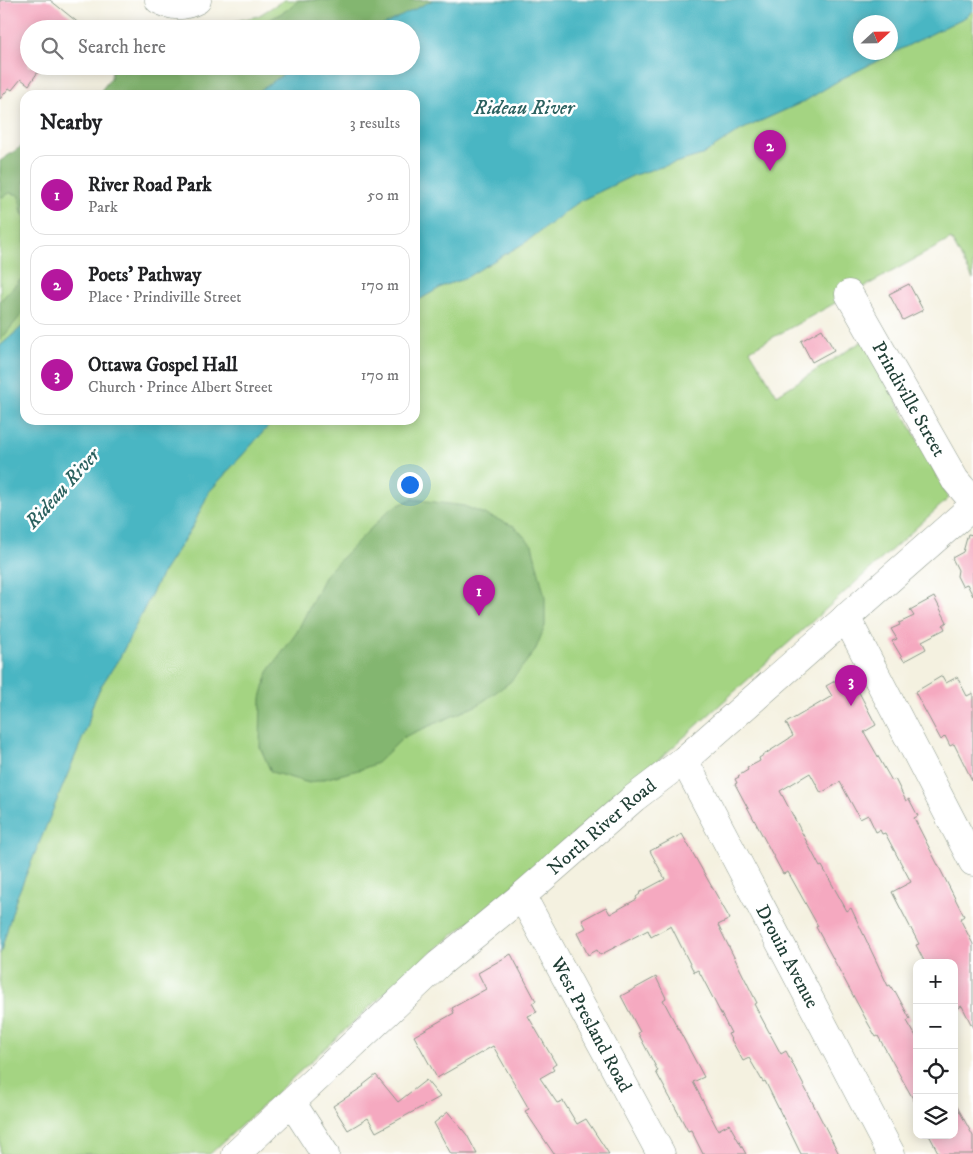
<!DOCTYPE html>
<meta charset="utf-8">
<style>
body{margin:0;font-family:"IM FELL DW Pica",serif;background:#f2f2f2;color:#202124}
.controls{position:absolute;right:15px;bottom:15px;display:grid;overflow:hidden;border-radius:10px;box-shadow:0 2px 12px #0003}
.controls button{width:45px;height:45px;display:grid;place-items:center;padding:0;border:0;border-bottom:1px solid #e0e0e0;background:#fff;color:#202124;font:25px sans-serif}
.compass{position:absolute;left:853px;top:15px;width:45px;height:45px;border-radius:50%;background:#fff;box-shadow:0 2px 12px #0003;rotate:68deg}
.you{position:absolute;left:409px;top:484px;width:18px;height:18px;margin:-12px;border:4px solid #fff;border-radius:50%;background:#1a73e8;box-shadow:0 0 0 8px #1a73e833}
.badge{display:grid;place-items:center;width:32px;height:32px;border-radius:50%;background:#b5179e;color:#fff;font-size:16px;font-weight:700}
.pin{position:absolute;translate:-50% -41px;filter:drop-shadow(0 1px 2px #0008)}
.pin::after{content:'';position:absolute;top:26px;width:18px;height:15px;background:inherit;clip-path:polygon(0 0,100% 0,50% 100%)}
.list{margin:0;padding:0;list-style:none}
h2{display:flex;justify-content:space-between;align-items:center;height:65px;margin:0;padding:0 20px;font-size:21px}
h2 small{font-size:16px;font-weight:400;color:#757577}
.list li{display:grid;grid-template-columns:32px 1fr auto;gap:15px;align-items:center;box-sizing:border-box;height:80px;margin:0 10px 10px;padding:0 10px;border:1px solid #e0e0e0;border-radius:15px}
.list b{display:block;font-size:19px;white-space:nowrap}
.list p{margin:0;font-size:16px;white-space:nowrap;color:#757577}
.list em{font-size:16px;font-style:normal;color:#757577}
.icon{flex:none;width:28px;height:28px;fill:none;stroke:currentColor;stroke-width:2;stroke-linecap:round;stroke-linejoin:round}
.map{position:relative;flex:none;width:973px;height:1154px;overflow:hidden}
.search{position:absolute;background:#fff;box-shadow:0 2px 12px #0003;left:20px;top:20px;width:400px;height:55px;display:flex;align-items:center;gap:12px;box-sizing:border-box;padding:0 18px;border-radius:28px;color:#757577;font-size:19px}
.panel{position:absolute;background:#fff;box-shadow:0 2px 12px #0003;left:20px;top:90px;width:400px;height:335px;border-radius:15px}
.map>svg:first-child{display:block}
</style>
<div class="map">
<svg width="973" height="1154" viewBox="0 0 973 1154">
<rect width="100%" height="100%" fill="#fff"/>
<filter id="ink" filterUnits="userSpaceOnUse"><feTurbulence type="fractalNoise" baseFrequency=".02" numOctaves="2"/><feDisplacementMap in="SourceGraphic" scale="10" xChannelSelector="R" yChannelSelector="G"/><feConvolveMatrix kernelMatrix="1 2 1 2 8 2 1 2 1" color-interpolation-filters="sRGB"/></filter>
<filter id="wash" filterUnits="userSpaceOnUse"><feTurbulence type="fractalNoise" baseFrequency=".0096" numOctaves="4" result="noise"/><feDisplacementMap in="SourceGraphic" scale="20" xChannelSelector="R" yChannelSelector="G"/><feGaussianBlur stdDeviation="1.12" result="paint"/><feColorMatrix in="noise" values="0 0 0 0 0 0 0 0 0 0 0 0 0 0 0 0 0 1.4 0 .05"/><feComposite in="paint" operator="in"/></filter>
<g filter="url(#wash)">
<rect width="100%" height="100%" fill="#f4f1e0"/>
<g fill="#a4d482" stroke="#62885b">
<polygon points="284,0 433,0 376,29 216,29 228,23 258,16"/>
<polygon points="973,10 973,279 951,239 750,350 777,395 864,340 949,498 672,748 539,864 406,974 210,1154 0,1154 0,954 16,899 88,725 92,706 101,686 120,657 161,575 193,526 209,492 274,420 415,420 415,302 445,285 464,279 485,266 526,242 580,201 634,175 702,155 741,130 805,101 841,79 967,16"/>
<polygon points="25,149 25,324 0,346 0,167"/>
</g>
<g fill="#83b670" stroke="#517a52">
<polygon points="299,0 443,0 394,29 254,29 290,8"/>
<polygon points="112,66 325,66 261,95 92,95 99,93 111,78"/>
<polygon points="25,144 25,217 22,213 19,195 10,193 0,198 0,161"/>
<polygon points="25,275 25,310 0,341 0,301"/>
<polygon points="412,499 464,506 514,526 532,545 545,597 545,626 535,651 510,682 478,705 404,737 377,763 362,769 309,783 271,772 260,747 261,698 268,672 297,632 325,575 390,509"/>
</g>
<g fill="#48b6c3" stroke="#347a7c" fill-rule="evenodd">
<path d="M 433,0 L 973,0 L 973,10 L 967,16 L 841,79 L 805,101 L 741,130 L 702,155 L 634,175 L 580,201 L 526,242 L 485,266 L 464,279 L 445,285 L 415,302 L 415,95 L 254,95 L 295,66 L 411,66 L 411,29 L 376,29 ZM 860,22 L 890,22 L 890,52 L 860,52 Z"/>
<polygon points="25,324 25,420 274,420 209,492 193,526 161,575 120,657 101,686 92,706 88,725 16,899 0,954 0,346"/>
</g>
<g id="blocks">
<g fill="#f5a9c0">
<polygon points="0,0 50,0 86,29 29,29 29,66 42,66 29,85 21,79 12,90 9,88 0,99"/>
<polygon points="909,284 923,310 903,320 889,294"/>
<polygon points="822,329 834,350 812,362 801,341"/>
<polygon points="968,534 973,535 973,596 967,584 962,586 957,576 958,570 952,558 963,552"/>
<polygon points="934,597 947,622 943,625 945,629 922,641 926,649 904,661 892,641 897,639 891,629 900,625 899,623 914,616 910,610"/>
<polygon points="849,673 876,725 864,732 892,781 895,779 906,801 909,799 918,816 914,818 964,916 960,919 973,944 973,1028 962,1006 954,1010 954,963 925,963 916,945 919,944 892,892 911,882 885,833 882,834 880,830 876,832 868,815 860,819 840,782 821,793 810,773 780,791 820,867 822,866 847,911 851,908 888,986 890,985 894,992 895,991 910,1019 907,1021 917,1038 917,1106 878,1036 876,1037 869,1025 816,927 818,926 788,872 783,874 735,784 737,783 735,779 739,777 738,776 748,770 747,768 760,761 759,758 793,736 786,723 832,696 826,686"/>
<polygon points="942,676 946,683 957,677 967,696 973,693 973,782 954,744 950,746 945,736 941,740 915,692"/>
<polygon points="682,834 730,919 718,925 757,1003 754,1004 781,1054 786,1051 839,1154 801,1154 765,1081 763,1082 749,1058 743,1061 728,1034 731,1033 702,977 698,970 694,972 671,926 651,937 648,930 600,955 597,950 588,955 577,933 586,928 582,920 606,907 610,914 637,899 636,897 640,894 639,893 665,879 650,851"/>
<polygon points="511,954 536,1001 532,1003 537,1012 528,1016 556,1064 552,1067 554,1070 540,1078 557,1103 563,1101 577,1124 586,1119 609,1154 554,1154 525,1111 529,1109 493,1046 437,1078 414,1036 454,1013 452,1008 486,989 478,973"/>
<polygon points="656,977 666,998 663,1000 704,1077 693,1082 718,1130 729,1124 746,1154 703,1154 691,1130 688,1131 656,1072 658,1071 638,1033 640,1032 621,996"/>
<polygon points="376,1075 398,1102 426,1080 440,1097 376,1132 368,1118 348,1130 333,1106 364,1086 363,1085"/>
<polygon points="954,1101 973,1136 973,1154 939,1154 929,1135 954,1135"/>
<polygon points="448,1112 467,1135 477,1154 451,1154 434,1123"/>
</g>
</g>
</g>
<g filter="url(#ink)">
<use href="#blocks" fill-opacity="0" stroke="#8a978a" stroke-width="1"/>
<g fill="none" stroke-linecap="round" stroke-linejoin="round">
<g stroke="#8a978a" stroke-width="29">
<g id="minor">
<path d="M 159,0 C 172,7 184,7 197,0"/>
<path id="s1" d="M 849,294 L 955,480 L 973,501"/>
<polyline points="846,617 973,862"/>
<path id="s2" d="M 684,760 L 891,1154"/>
<path id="s3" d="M 522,896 L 661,1154"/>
<polyline points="292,1103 325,1154"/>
<path id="s4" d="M 236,1154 L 439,964 L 522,896 L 634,798 L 684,760 L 973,506"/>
</g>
</g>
<use href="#minor" stroke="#fff" stroke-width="28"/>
</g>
</g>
<g text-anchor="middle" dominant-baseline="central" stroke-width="5" stroke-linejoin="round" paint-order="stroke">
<g font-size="19" fill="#1f3d34" stroke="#fff">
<text stroke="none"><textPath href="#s1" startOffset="121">Prindiville Street</textPath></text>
<text stroke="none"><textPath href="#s4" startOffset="491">North River Road</textPath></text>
<text stroke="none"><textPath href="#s2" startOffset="222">Drouin Avenue</textPath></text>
<text stroke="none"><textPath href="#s3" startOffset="146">West Presland Road</textPath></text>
</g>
<g font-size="20" font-style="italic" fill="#2b615f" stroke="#fff">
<text x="524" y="108">Rideau River</text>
<text transform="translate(63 489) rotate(-48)">Rideau River</text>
</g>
</g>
</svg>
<div class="controls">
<button>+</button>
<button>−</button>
<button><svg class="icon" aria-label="locate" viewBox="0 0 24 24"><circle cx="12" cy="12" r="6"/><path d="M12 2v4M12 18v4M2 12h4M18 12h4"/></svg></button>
<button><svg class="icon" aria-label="layers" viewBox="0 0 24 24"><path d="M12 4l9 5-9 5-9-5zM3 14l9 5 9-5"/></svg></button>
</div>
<svg class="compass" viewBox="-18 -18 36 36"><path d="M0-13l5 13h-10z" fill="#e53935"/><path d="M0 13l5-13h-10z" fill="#757577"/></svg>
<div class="you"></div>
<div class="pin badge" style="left:479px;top:616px">1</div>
<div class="pin badge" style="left:770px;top:171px">2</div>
<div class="pin badge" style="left:851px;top:706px">3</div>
<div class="search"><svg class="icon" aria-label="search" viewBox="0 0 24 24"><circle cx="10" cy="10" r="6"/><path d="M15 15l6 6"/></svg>Search here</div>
<section class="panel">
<h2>Nearby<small>3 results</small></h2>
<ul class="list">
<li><span class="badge">1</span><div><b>River Road Park</b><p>Park</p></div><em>50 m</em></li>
<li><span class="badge">2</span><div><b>Poets' Pathway</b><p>Place · Prindiville Street</p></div><em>170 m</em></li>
<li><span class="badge">3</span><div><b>Ottawa Gospel Hall</b><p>Church · Prince Albert Street</p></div><em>170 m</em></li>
</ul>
</section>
</div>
